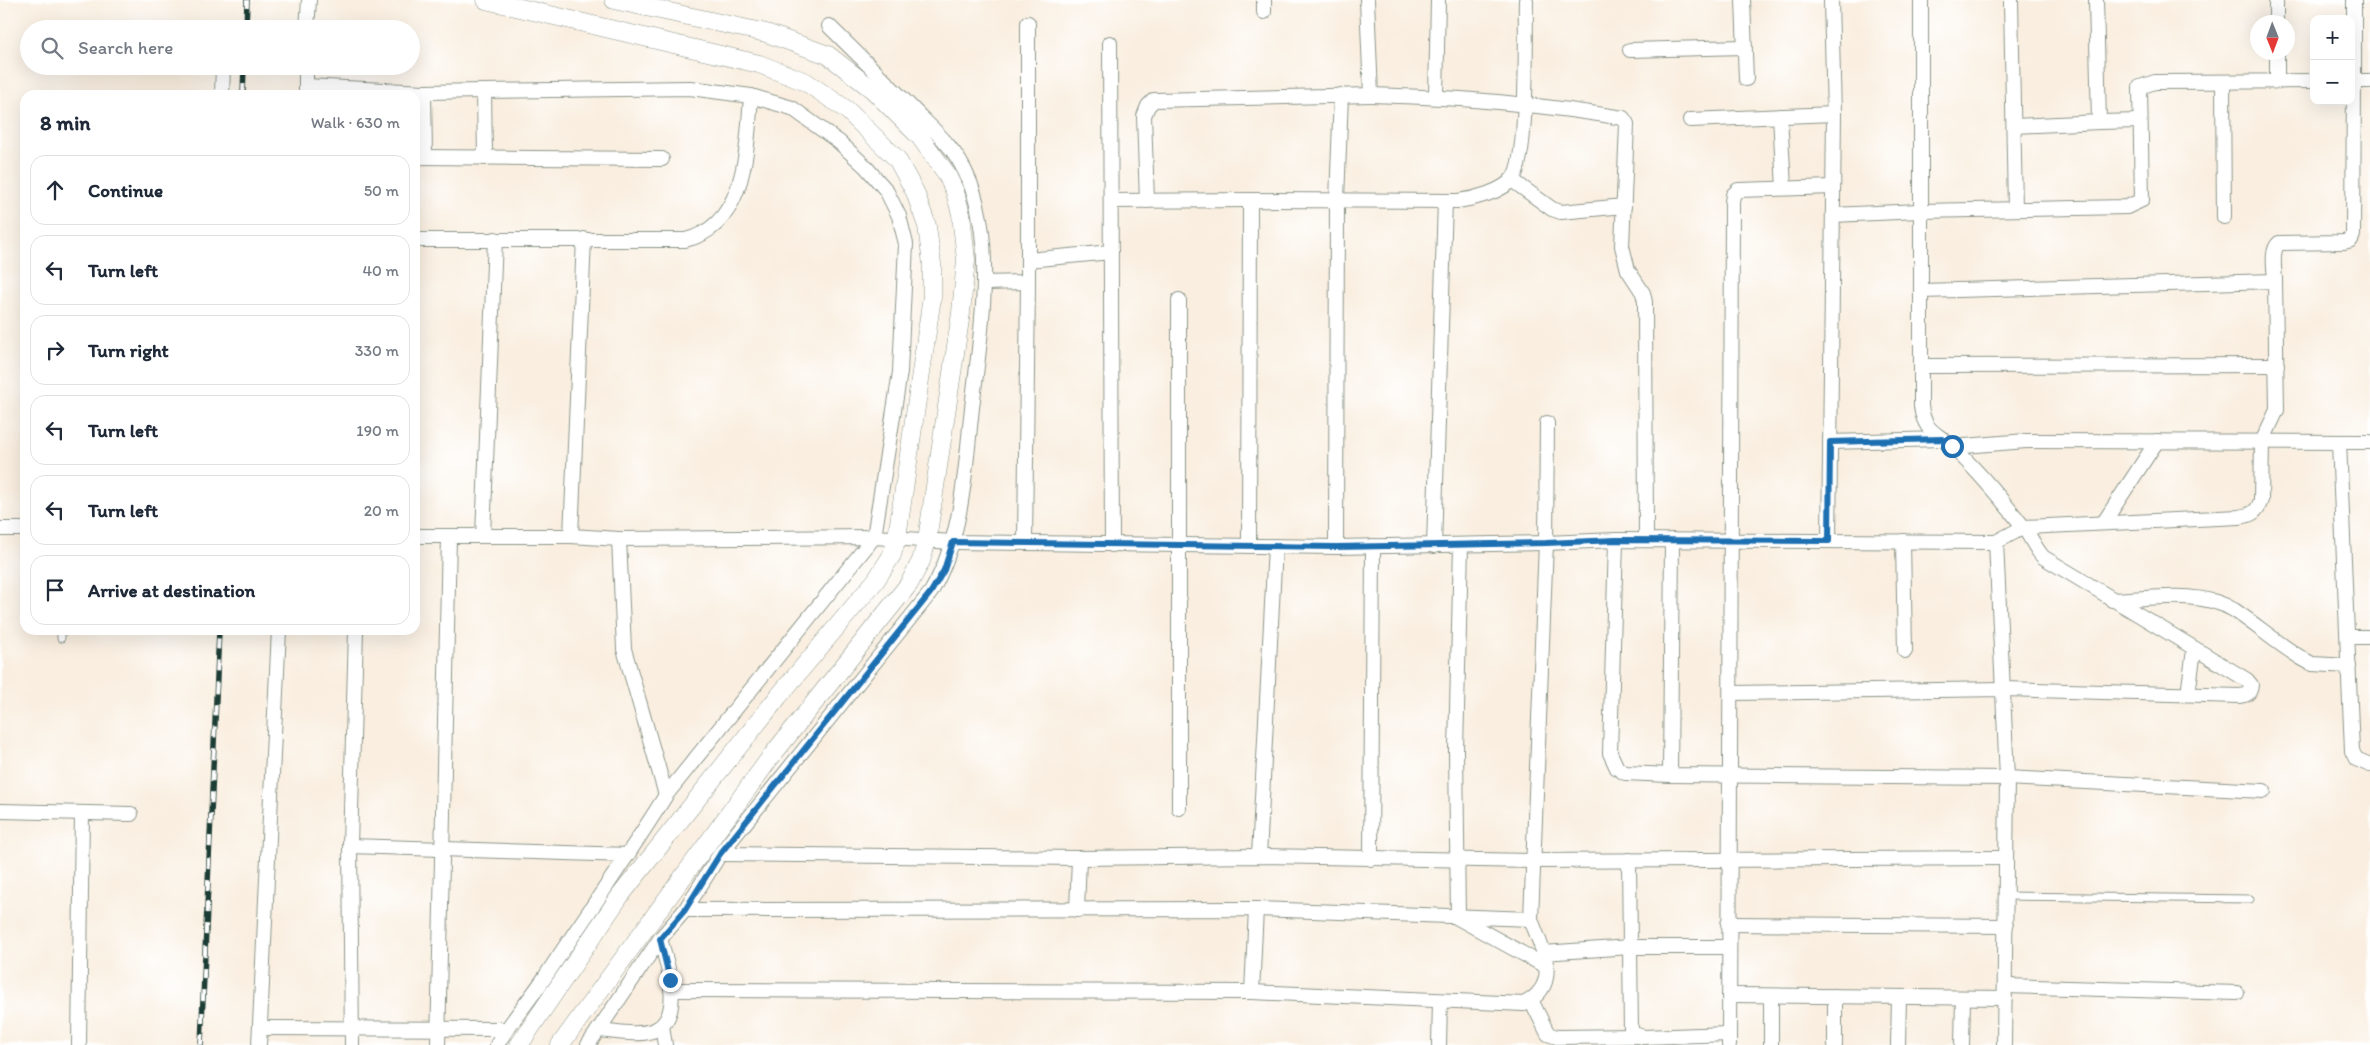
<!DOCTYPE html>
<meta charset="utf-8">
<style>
body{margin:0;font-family:Itim,sans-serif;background:#f6f6f7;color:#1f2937}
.controls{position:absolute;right:15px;top:15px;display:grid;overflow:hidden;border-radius:10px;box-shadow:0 5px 20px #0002}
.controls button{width:45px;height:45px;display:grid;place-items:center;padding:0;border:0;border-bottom:1px solid #e0e1e3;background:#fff;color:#1f2937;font:25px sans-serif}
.compass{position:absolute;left:2250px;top:15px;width:45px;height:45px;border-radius:50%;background:#fff;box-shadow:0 5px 20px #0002;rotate:179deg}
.stop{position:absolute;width:15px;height:15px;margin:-11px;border:4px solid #1f6fb2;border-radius:50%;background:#fff}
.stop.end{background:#1f6fb2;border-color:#fff;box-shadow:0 1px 5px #0008}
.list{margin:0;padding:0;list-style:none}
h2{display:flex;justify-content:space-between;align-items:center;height:65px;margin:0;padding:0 20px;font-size:21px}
h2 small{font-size:16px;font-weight:400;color:#747a83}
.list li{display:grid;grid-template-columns:32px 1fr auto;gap:15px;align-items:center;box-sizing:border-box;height:70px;margin:0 10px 10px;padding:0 10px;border:1px solid #e0e1e3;border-radius:15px}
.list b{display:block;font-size:19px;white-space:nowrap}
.list em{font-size:16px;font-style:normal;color:#747a83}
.icon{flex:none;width:28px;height:28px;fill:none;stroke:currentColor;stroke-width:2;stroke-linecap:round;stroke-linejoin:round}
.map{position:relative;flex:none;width:2370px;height:1045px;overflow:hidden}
.search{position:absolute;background:#fff;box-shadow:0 5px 20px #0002;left:20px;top:20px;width:400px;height:55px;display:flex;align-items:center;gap:12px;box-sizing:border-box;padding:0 18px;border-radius:28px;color:#747a83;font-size:19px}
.panel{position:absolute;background:#fff;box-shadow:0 5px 20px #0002;left:20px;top:90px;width:400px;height:545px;border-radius:15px}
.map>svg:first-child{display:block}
</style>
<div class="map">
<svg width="2370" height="1045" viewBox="0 0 2370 1045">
<rect width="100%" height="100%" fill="#fff"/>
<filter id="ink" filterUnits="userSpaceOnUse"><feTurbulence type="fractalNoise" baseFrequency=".02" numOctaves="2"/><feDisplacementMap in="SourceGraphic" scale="10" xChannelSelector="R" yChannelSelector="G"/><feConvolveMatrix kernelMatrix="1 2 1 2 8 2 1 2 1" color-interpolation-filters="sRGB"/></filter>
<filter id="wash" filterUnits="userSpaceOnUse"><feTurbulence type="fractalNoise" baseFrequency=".0096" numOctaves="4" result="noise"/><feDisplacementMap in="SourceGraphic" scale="20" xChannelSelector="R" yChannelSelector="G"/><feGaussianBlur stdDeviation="1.12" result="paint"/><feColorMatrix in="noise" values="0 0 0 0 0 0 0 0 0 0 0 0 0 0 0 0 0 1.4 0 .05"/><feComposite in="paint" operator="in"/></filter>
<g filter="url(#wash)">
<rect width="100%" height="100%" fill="#f9eedf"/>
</g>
<g filter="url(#ink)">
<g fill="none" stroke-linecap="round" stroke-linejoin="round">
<g stroke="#8c968a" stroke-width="9">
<g id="service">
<polyline points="61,638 61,630"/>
<polyline points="2005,896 2250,899"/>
</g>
</g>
<g stroke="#8c968a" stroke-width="16">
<g id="minor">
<polyline points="1743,0 1746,79"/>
<polyline points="2011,0 2015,209"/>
<polyline points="2276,0 2276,22"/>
<polyline points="2354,0 2354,81 2370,81"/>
<polyline points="1264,12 1264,0"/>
<polyline points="307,29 309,0"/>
<polyline points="1110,43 1112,545"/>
<polyline points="1630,50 1744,47"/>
<polyline points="2277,52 2277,81"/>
<polyline points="2223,82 2224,217"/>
<path d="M 306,86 L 424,92 L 690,88 L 751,96 L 792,108 L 839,142 L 865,166 L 886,190 L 899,216 L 906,244 L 900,372 L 874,537 L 666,795 C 627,858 584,918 543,980 C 528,1002 510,1022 497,1045"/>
<polyline points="484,91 485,158"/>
<polyline points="424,92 425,157"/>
<polyline points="306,94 306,66"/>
<polyline points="222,95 223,66"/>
<path d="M 1371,95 C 1455,97 1540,104 1623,118 L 1627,124 L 1622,246 L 1628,270 L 1643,293 L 1645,302 L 1646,540"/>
<polyline points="1436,97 1438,0"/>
<polyline points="1780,116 1784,188"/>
<polyline points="1690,120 1834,114"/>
<polyline points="2099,122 2140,121"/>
<polyline points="2014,126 2099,122 2096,0"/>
<polyline points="415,157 662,159"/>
<polyline points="1512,180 1552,209 1561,212 1624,206"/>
<polyline points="1111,201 1250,200"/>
<polyline points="1147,201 1144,116 1148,106 1154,100 1371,95 1367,0"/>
<polyline points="1833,215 1919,211 2127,207 2142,200 2140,87 2155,82 2314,81"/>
<path d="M 415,240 L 685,240 C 747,226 747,147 751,96"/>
<polyline points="1028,260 1111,252"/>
<path d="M 2275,281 C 2275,270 2270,251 2279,243 L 2344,242 L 2351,240 L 2353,235 L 2354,81 L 2351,81"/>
<polyline points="984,283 1028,282"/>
<polyline points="1179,300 1179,808"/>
<polyline points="1921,366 2277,365"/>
<polyline points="1830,442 1942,439"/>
<polyline points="2339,442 2352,751 2356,759 2370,765"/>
<polyline points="1952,447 2026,441 2370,442"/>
<polyline points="2104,522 2157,441"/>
<polyline points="0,529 25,529"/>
<path d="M 415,536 L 571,536 L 619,539 L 874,537 L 953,542 L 1336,547 L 1546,543 L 1616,540 L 1996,542 L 2024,527 L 2239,517 C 2251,515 2257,513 2261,500 L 2262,442 L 2277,410 L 2275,281 L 1921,291"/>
<polyline points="483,536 495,239"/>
<polyline points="571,536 584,239"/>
<polyline points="619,539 624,649 666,795"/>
<polyline points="1616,540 1610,753 1617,768 1625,773 1670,775 2007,778 2264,791"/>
<polyline points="1829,541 1834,114 1831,0"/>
<polyline points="1903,541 1905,651"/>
<polyline points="1996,542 2007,778 2004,1045"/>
<polyline points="1025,543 1028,282 1028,23"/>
<polyline points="1461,545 1456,750 1458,918 1547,967"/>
<path d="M 1249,546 L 1250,200 L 1458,201 C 1473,199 1503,192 1513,178 C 1529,156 1525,33 1526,0"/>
<polyline points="1434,546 1445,201"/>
<polyline points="1336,547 1337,200 1341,95"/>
<path d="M 2112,600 C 2150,599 2200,589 2234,610 C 2258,626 2279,645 2303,659 L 2312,664 L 2349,666"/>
<polyline points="2348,637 2370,637"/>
<path d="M 1731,693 L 2004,689 L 2239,696 C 2247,695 2250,694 2251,685 L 2247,680 L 2043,557 C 2034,547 2030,535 2022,525 C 2002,500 1976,468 1952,447 C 1936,432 1924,432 1921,406 L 1921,0"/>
<polyline points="2188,694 2194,650"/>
<polyline points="1670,775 1672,540"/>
<polyline points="0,811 131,814"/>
<polyline points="350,846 628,855"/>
<polyline points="720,854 1079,858 1259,856 1534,861 2005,858"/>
<polyline points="1259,856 1275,546"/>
<polyline points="1371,859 1373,546"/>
<polyline points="1629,860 1631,1033 1643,1037 1729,1034"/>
<polyline points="685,910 1256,909 1531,919 1546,543 1547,423"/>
<polyline points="1077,910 1079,858"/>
<polyline points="1728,924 2006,926"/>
<polyline points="1543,953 1630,947 1728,947"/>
<polyline points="2005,986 2237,993"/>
<path d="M 671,990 L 1252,992 L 1524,1004 C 1563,983 1542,951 1531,919"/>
<polyline points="1252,992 1256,909"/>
<polyline points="1729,995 2005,998"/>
<polyline points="1771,996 1771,1045"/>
<polyline points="1835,996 1835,1045"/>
<polyline points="1531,1000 1548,1034 1557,1037 1637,1036"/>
<polyline points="662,1026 665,1045"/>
<polyline points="260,1028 505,1029"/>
<path d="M 598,1030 C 615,1031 636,1036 652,1031 C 686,1020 667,962 660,939"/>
<polyline points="79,1045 82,813"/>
<polyline points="259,1045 279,630"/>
<polyline points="352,1045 350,846 356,630"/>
<polyline points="438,1045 449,536"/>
<path d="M 588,1045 L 660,939 L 685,910 L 720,854 L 931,592 C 963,537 965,470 972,408 C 980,335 1000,228 960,162 C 948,141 927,124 910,106 C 883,79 856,53 829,26"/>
<polyline points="1439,1045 1440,1001"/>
<polyline points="1729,1045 1732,202 1733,195 1738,190 1833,187"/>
<polyline points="1898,1045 1899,997"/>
<polyline points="1962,1045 1963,998"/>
</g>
</g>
<g stroke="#8c968a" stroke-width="19">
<g id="tertiary">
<polyline points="486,0 759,64 806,82 847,110 897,159 915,192 927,226 932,264 932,297 897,537 892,555 876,580 778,697 620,896 519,1045"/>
<polyline points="560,1045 770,758 909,584 921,561 927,540 961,313 966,260 961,214 955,192 946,173 920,137 873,90 828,55 766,33 614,0"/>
</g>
</g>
<use href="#service" stroke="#fff" stroke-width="7"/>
<use href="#minor" stroke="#fff" stroke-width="14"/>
<use href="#tertiary" stroke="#fff" stroke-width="18"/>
<g stroke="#1f3d34" stroke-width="5.5">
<g id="rail">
<polyline points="246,29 247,0"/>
<polyline points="243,95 244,66"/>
<polyline points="201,1045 219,630"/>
</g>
</g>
<use href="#rail" stroke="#fff" stroke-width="4" stroke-dasharray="11" stroke-linecap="butt"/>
</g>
</g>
<g fill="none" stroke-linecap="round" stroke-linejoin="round" filter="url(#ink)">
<polyline stroke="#1f6fb2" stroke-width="6" points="670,980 660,939 685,910 720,854 931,592 944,570 953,542 1336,547 1546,543 1616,540 1829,541 1830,442 1942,439 1952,446"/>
</g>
</svg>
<div class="controls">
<button>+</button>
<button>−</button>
</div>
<svg class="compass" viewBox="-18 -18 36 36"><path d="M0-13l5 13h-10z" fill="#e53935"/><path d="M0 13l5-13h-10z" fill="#747a83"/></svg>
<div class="stop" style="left:1952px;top:446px"></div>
<div class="stop end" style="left:670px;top:980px"></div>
<div class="search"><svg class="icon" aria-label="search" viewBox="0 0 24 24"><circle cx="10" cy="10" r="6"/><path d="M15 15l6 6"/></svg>Search here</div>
<section class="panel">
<h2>8 min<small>Walk · 630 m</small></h2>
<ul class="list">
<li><svg class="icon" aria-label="ahead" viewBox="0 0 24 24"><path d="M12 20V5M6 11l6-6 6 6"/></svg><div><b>Continue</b></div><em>50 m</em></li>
<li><svg class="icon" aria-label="left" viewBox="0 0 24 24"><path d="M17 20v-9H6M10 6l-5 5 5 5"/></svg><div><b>Turn left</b></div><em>40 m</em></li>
<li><svg class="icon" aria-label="right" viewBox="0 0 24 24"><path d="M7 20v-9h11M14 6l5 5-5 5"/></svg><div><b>Turn right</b></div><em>330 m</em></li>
<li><svg class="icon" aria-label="left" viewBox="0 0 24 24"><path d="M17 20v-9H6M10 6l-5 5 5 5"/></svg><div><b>Turn left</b></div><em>190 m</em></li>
<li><svg class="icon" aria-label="left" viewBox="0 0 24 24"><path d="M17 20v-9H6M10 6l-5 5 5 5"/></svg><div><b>Turn left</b></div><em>20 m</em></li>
<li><svg class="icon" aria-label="arrive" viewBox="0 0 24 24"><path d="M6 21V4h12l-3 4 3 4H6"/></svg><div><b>Arrive at destination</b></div></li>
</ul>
</section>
</div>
